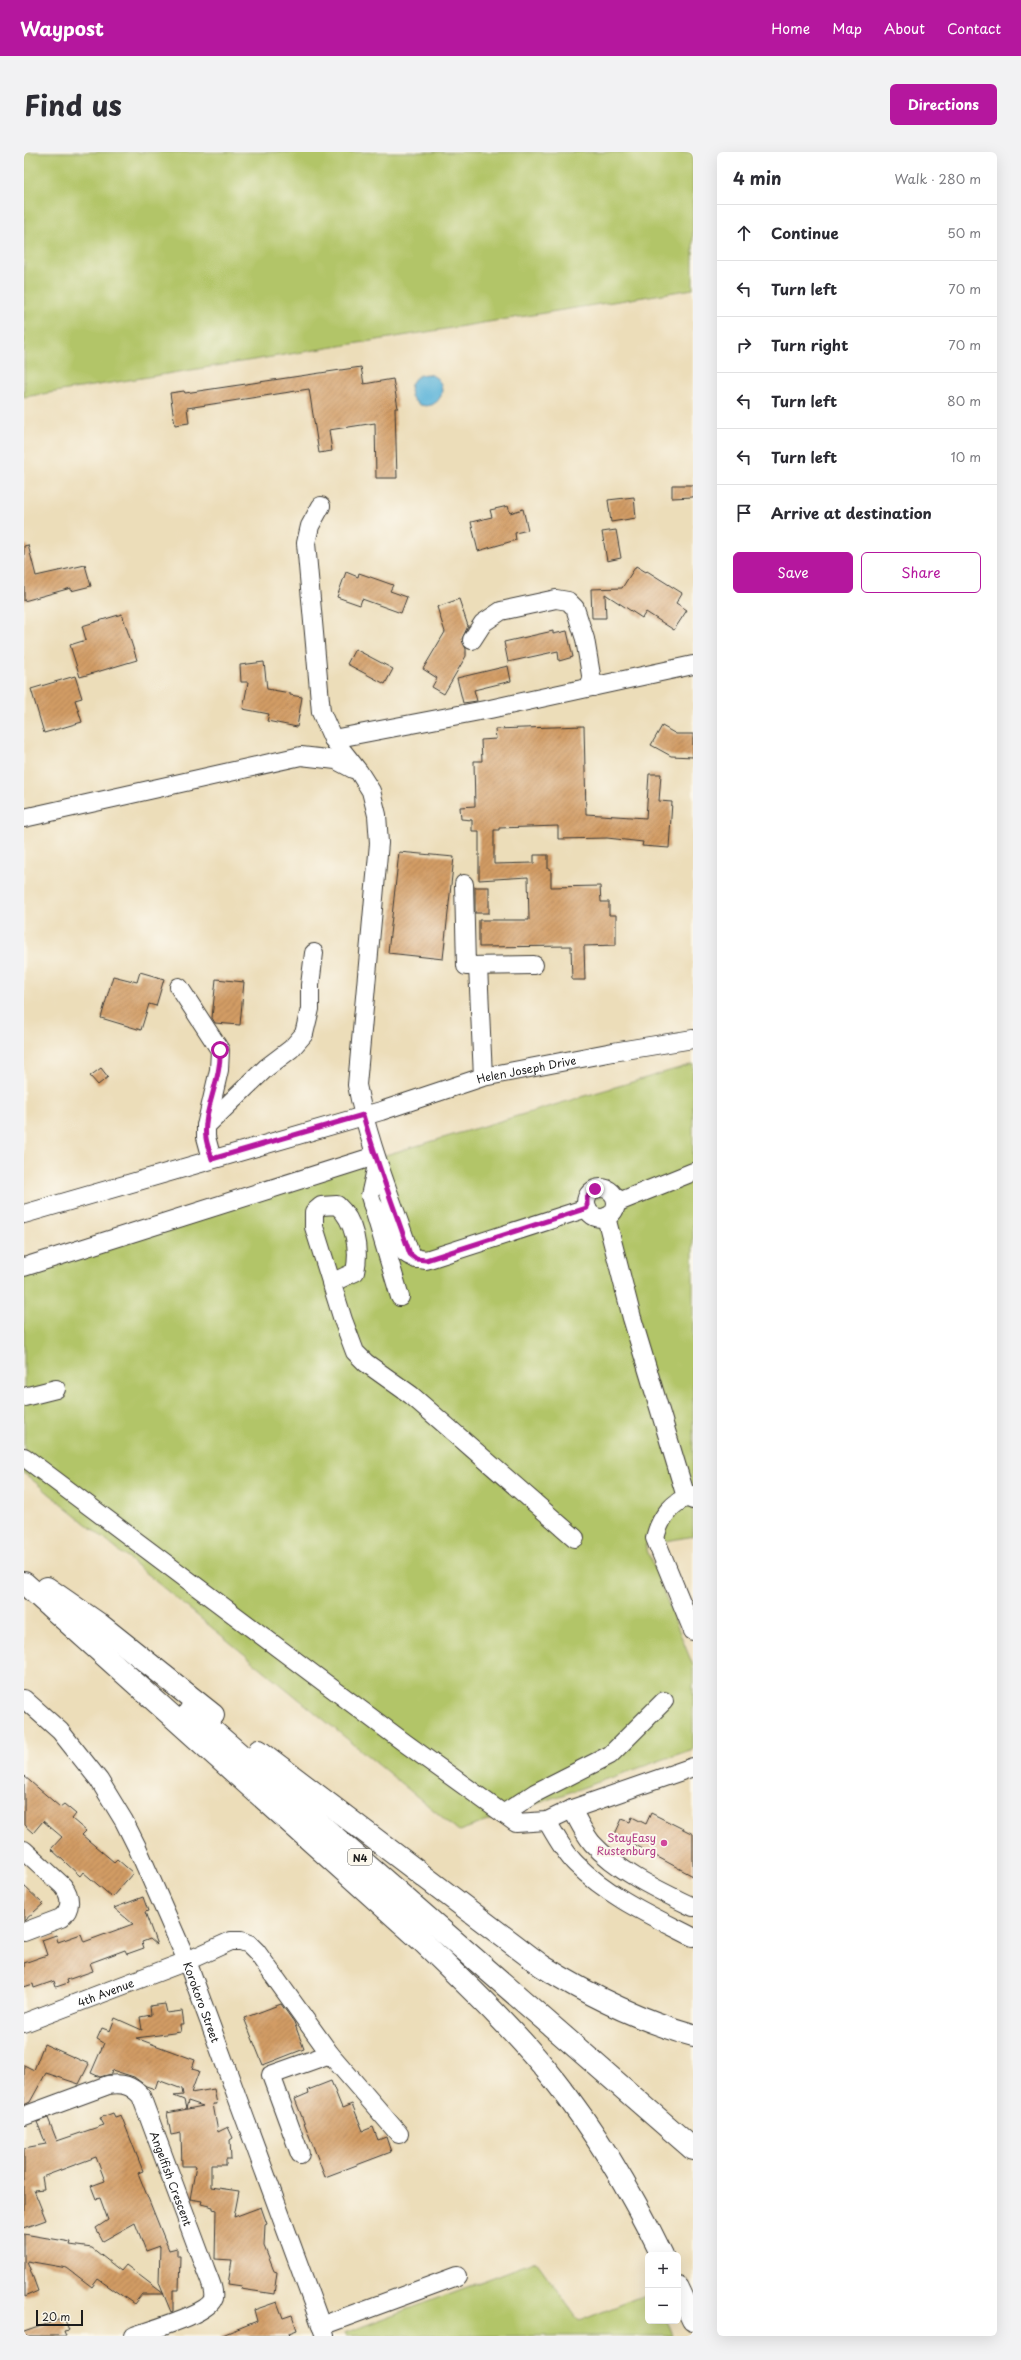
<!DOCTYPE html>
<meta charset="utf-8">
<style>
body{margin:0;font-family:"Playpen Sans",sans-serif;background:#f2f2f3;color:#2b2b33}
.controls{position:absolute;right:12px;bottom:12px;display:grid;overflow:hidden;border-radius:6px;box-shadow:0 4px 16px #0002}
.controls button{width:36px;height:36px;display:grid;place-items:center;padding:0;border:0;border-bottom:1px solid #e1e1e2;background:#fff;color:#2b2b33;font:20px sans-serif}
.scale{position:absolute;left:12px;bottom:10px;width:47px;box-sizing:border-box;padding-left:4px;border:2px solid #1c1c1c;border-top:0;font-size:11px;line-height:14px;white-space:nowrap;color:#1c1c1c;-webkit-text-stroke:3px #fbf7ec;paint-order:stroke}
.stop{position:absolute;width:12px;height:12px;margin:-9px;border:3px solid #b5179e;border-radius:50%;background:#fff}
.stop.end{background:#b5179e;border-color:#fff;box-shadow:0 1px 4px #0008}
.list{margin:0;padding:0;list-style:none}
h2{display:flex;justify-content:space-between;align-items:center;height:52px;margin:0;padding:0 16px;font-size:17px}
h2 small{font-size:13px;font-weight:400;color:#7c7c81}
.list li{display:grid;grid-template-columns:26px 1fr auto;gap:12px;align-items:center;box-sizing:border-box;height:56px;padding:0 16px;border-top:1px solid #e1e1e2}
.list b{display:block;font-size:15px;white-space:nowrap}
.list em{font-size:13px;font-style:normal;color:#7c7c81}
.actions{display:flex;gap:8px;padding:12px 16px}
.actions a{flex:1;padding:9px 0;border:1px solid #b5179e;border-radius:6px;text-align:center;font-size:14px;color:#b5179e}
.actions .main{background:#b5179e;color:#fff}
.icon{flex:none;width:22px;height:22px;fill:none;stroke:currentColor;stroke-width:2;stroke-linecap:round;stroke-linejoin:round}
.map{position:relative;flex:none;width:669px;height:2184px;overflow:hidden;border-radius:6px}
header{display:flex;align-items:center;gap:24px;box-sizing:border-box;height:56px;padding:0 20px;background:#b5179e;color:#fff}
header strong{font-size:19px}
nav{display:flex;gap:22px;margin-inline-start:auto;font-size:14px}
.intro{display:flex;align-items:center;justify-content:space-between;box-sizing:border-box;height:96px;padding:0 24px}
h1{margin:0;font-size:28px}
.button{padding:10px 18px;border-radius:6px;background:#b5179e;color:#fff;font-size:14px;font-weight:700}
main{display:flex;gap:24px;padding:0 24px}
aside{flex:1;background:#fff;border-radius:6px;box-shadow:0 4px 16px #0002}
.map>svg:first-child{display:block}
</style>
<header>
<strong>Waypost</strong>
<nav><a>Home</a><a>Map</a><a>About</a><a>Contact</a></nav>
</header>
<div class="intro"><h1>Find us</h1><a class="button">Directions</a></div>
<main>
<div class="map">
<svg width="669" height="2184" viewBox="0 0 669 2184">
<defs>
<pattern id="building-hatch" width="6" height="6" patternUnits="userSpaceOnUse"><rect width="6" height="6" fill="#d29c65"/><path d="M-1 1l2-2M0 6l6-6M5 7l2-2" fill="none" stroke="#aa7e52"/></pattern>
</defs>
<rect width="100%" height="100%" fill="#fbf7ec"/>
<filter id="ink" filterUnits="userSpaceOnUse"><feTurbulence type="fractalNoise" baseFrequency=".025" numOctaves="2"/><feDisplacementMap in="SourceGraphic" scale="8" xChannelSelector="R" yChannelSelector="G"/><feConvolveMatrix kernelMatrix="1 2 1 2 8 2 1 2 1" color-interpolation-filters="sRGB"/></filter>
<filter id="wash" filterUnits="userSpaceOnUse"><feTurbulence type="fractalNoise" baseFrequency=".012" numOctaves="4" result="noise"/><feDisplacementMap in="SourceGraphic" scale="16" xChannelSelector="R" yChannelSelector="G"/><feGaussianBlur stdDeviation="0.9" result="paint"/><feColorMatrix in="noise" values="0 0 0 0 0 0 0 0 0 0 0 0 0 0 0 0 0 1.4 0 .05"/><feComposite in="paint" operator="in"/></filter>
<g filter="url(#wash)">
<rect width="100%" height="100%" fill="#ecddb9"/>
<g fill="#b2c568" stroke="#677042">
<polygon points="0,0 669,0 669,137 0,245"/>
<polygon points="669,912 669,1384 621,1393 669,1514 669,1597 435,1679 0,1321 0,1110"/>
<polygon points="512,2109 555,2169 624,2142 624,2169 643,2169 649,2184 322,2184 321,2181"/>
</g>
<circle fill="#5cb4d9" stroke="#3c687a" cx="402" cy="238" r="16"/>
<g id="blocks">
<g fill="url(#building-hatch)">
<polygon points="337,215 340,232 369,227 374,256 371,256 373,326 352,326 351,271 305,278 308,299 295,301 285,237 163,256 165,271 151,273 146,241 160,239 161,241"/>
<polygon points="648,333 669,333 669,345 648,346"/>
<polygon points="610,345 612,366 587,370 584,348"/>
<polygon points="484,354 486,361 499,357 504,378 491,381 492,388 454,399 447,370 468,365 466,358"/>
<polygon points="592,378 597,406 583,409 578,380"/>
<polygon points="4,393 12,424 61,413 67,434 47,439 47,436 0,449 0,394"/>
<polygon points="612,414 622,420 623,419 658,441 652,451 663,458 650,478 622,460 618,466 581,442 582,466 568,466 567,437 598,436"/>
<polygon points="322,420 334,425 335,421 369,433 366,439 383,445 377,461 338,447 336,453 313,445"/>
<polygon points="435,447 444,474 438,487 442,497 442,504 420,542 408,535 413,526 399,517 421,480 413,455"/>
<polygon points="98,462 113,508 56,525 46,493 62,488 58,474"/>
<polygon points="529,479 529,482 543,479 549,505 535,509 534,499 484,510 480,490"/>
<polygon points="331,497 369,517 361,532 323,512"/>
<polygon points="240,510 243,537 266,541 266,543 278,545 273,575 243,569 245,562 219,557 224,530 217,530 216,513"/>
<polygon points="484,514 487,529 450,538 453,549 439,551 433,526"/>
<polygon points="51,524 58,546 51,548 58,570 20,581 7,537"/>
<polygon points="560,574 562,662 622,666 625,622 637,622 635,649 648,650 645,696 618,694 619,690 583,686 534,687 534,674 475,676 475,678 470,678 470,712 510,711 510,703 524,703 524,717 527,717 527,735 576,734 577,750 585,750 585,763 592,763 592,793 560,794 561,828 548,828 547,794 455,795 455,768 505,768 504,725 455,728 455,679 448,679 448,668 437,667 436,655 451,654 450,609 458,609 457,588 472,587 471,577"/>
<polygon points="638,574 652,582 669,582 669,605 647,604 627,593"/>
<polygon points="375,700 430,705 419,807 364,801"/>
<rect x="451" y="735" width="14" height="26"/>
<polygon points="116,820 140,827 132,854 125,852 117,878 77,866 89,824 113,830"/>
<polygon points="192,827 220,830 216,873 191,871 188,866"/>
<polygon points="77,916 84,925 74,933 66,924"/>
<polygon points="0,1624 36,1655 40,1652 52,1662 48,1667 62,1679 58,1683 90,1710 93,1707 109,1721 88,1745 59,1720 56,1724 27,1697 38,1685 19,1669 9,1681 0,1673"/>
<polygon points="627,1661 669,1682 669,1724 591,1682 598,1667 606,1670 608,1665 622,1672"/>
<polygon points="0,1734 19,1752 0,1769"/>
<polygon points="119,1745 124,1759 121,1760 133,1793 126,1787 118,1790 120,1796 103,1802 101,1798 66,1811 69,1819 43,1828 44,1831 32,1835 30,1829 10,1836 9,1832 0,1835 0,1811 23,1803 18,1788 32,1783 34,1790 57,1782 60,1790 109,1772 90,1756"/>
<polygon points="141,1852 143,1861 158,1859 160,1873 156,1873 157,1880 112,1886 171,1908 168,1917 175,1919 167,1941 190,1937 193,1952 189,1952 194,1980 204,1975 209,1986 206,1988 207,2007 202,2007 202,2013 187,2013 187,2035 215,2039 210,2065 237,2055 243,2072 241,2073 240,2094 250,2119 253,2120 250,2142 217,2137 218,2134 204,2132 208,2108 191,2107 192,2058 189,2057 189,2055 177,2052 178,2049 166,2047 172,2014 158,2014 157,1981 147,1983 143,1961 179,1954 164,1949 162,1957 160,1948 150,1944 159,1943 158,1937 134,1928 131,1937 122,1934 110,1925 88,1918 87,1922 76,1925 67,1921 80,1891 73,1887 78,1876 86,1879 91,1866 118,1878 116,1865 127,1863 126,1854"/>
<polygon points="257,1852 270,1870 280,1897 239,1913 220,1866"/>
<polygon points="20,1892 65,1912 55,1932 22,1921 6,1950 0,1953 0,1913 10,1918"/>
<polygon points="307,1929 318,1956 328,1952 339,1979 349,1975 354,1988 362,1985 367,2000 301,2025 271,1947 285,1941 284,1938"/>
<polygon points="89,1961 91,1965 97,1963 119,2019 114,2021 145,2098 153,2096 153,2104 156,2104 155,2138 149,2138 149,2159 147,2160 135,2131 136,2094 122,2099 111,2071 79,2089 72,2076 84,2068 76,2046 72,2047 67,2034 81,2029 72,2005 18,2025 20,2037 10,2038 22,2068 0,2076 0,1996 22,1992 13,1970 24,1966 33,1989 80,1973 76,1966"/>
<polygon points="0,2082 47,2090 46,2093 68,2096 97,2119 102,2113 140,2142 118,2142 110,2152 74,2127 68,2135 43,2116 3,2109 14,2139 0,2145"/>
<polygon points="253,2150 259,2166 268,2163 273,2178 265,2181 266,2184 196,2184 233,2169 230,2158"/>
<polygon points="40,2166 45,2178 40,2179 42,2184 0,2184 0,2180"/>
</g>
</g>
</g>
<g filter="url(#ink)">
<use href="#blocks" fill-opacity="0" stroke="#3b3934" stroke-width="1"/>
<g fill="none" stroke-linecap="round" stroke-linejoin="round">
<g stroke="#3b3934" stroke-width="20">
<g id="minor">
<path d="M 297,354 L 286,374 L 282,391 L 297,560 L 309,587 L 335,620 L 347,639 L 353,663 L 355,691 L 333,933 C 344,991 367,1045 386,1102 L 392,1107"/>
<polyline points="448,488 459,471 477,459 532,447 544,449 551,456 561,487 569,535"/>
<polyline points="309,587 466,557 669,513"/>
<polyline points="0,666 277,604 312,608 329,617"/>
<polyline points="440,732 442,814 510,813"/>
<polyline points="454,814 459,925"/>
<polyline points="155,835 196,898 195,918 182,974 182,985 188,1007"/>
<polyline points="182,974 242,916 267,897 280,882 286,857 286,833 290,801"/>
<polyline points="353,1013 346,1044 376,1145"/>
<circle cx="577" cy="1051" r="15"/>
<polyline points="592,1051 669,1020"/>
<path d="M 348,1052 C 354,1059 361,1066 366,1074 C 378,1094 374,1105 402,1108 L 563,1056"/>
<path id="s1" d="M 0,1062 L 357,959 L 459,925 L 589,900 L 669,887"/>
<polyline points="582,1065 608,1166 662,1345 669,1348"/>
<polyline points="0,1115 351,1004"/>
<path d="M 307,1131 L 331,1120 C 336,1097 331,1069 313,1053 L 297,1054 L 290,1060 L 290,1075 L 319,1168 L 331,1200 L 342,1211 L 387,1243 L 551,1386"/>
<polyline points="0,1245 32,1237"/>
<polyline points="0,1305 381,1591 492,1671 523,1669 548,1657 669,1615"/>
<path d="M 669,1343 C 648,1349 636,1366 631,1386 L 669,1479"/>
<path id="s2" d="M 0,1547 L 36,1579 L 75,1628 L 100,1669 L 113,1695 L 163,1809 L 301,2184"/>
<path d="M 548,1657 C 554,1669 560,1681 568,1691 C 593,1719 636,1739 669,1755"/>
<polyline points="479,1662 511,1641 586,1603 640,1549"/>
<path d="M 523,1669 C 531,1683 540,1700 552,1712 C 585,1745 628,1764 669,1785"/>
<path d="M 0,1698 L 39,1734 C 47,1744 48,1757 37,1766 L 0,1780"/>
<path id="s3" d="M 0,1871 L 163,1809 L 207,1789 L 217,1789 L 225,1792 L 232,1799 L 306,1902 L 375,1982"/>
<path id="s4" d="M 0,1964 L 84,1933 C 99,1931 107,1933 117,1944 L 181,2116 C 184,2125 191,2137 189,2147 C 184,2162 126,2178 110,2184"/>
<polyline points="276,2002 247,1923 306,1902"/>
<polyline points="297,2174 433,2124"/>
</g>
</g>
<g stroke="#3b3934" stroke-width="24">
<g id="highway">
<path d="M 0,1431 L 397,1788 C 442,1832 489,1876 529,1926 C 572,1980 608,2041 638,2103"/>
<polyline points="23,1436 75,1472 189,1563"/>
<polyline points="166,1559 669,1997"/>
<path d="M 235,1599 L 518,1814 C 566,1844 614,1868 669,1883"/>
<polyline points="654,2136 669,2168"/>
</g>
</g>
<use href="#minor" stroke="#fff" stroke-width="18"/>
<use href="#highway" stroke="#fff" stroke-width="22"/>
</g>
</g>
<g fill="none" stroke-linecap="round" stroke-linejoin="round" filter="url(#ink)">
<path stroke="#b5179e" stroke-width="5" d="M 196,898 C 198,927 178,960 182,986 C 183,993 186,1000 188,1007 L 339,963 C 352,1010 370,1055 386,1102 L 392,1107 L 402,1108 L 563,1056 L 563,1045 L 571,1037"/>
</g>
<circle fill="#d1479c" stroke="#fbf7ec" stroke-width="1.5" cx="640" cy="1691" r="4"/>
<g text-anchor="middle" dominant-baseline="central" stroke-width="4" stroke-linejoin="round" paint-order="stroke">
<rect fill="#fbf7ec" stroke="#5f5e5a" stroke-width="1" x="324" y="1697" width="24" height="16" rx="3"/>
<g font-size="10" font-weight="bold" fill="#1c1c1c">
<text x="336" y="1705">N4</text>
</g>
<g font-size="11" fill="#1c1c1c" stroke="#fbf7ec">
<text stroke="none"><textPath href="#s1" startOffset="523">Helen Joseph Drive</textPath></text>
<text stroke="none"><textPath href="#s3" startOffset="87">4th Avenue</textPath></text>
<text stroke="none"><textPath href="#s2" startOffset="356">Korokoro Street</textPath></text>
<text stroke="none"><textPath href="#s4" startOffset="214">Angelfish Crescent</textPath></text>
</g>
<g font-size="11" fill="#b23c85" stroke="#fbf7ec" text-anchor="end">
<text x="632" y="1685">StayEasy<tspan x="632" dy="13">Rustenburg</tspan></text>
</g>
</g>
</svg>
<div class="controls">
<button>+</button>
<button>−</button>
</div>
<div class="scale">20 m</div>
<div class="stop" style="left:196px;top:898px"></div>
<div class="stop end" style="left:571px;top:1037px"></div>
</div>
<aside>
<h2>4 min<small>Walk · 280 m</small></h2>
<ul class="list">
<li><svg class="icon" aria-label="ahead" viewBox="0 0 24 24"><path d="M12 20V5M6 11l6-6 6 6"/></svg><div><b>Continue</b></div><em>50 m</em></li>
<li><svg class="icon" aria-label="left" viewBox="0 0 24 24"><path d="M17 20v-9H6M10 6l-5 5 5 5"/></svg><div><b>Turn left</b></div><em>70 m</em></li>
<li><svg class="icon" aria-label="right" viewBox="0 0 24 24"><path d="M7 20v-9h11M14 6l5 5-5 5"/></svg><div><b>Turn right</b></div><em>70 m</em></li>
<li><svg class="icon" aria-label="left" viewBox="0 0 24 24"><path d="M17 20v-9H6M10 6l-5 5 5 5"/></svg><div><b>Turn left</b></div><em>80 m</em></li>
<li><svg class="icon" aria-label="left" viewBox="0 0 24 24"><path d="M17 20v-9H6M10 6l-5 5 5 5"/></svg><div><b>Turn left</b></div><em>10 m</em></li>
<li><svg class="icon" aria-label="arrive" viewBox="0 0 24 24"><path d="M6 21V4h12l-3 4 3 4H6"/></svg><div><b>Arrive at destination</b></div></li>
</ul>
<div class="actions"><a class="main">Save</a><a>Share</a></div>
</aside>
</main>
